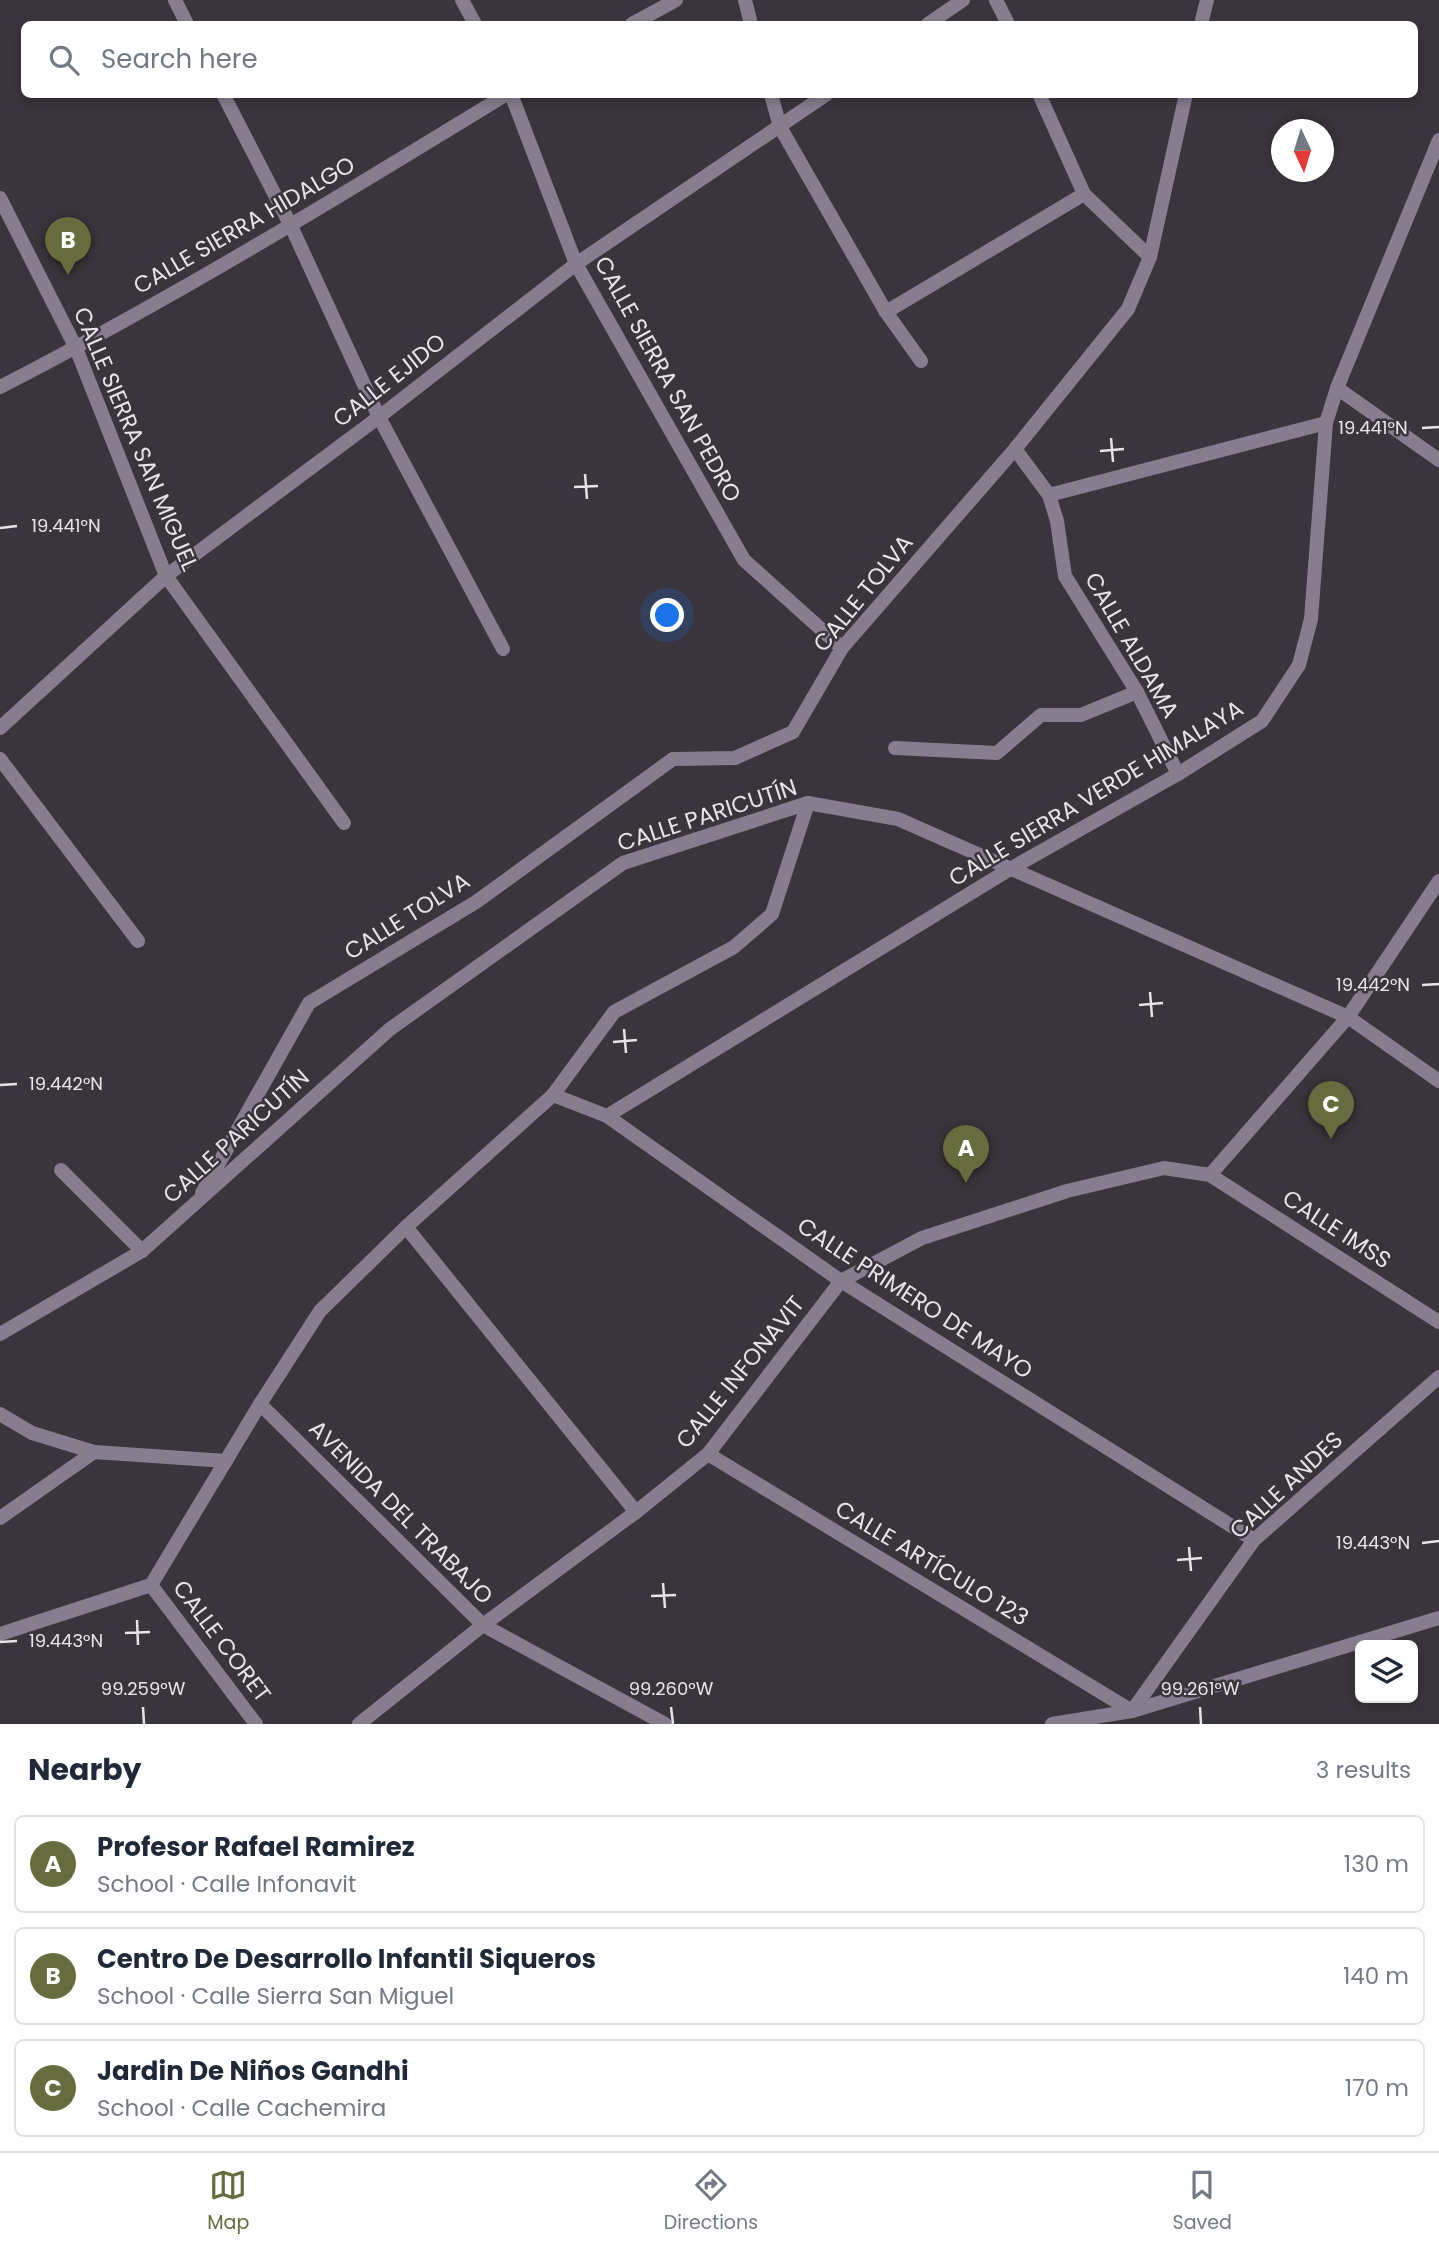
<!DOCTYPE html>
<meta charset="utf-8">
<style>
body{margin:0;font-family:Poppins,sans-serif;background:#f2f2f3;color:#1f2937}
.controls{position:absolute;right:21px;bottom:21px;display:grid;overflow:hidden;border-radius:10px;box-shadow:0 4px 10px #0003}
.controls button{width:63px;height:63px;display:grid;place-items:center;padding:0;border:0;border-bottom:2px solid #e0e1e3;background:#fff;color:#1f2937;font:35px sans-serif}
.compass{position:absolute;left:1271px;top:119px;width:63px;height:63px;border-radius:50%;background:#fff;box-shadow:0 4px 10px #0003;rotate:176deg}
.you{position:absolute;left:668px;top:616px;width:24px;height:24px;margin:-18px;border:5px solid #fff;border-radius:50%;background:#1a73e8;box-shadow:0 0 0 10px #1a73e833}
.badge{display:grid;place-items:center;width:46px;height:46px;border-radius:50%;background:#666c3d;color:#fff;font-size:23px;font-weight:700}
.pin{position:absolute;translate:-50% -58px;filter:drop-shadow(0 2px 4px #0008)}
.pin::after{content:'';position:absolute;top:37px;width:24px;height:21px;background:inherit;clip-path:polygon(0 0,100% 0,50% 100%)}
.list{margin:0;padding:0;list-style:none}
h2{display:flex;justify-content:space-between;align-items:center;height:91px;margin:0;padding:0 28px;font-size:30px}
h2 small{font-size:23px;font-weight:400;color:#747a83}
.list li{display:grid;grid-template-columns:46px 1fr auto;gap:21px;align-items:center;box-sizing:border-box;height:98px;margin:0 14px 14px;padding:0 14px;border:2px solid #e0e1e3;border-radius:10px}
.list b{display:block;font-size:26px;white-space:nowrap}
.list p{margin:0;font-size:23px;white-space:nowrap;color:#747a83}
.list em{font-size:23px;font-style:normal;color:#747a83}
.icon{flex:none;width:38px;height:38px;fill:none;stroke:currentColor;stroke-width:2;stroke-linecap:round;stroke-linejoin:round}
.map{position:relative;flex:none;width:1439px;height:1724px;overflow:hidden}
.search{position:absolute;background:#fff;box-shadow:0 4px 10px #0003;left:21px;right:21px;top:21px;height:77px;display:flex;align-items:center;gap:18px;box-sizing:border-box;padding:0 24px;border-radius:10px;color:#747a83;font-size:26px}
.sheet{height:427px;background:#fff}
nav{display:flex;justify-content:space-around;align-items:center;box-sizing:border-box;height:98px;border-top:2px solid #e0e1e3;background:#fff;font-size:19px;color:#747a83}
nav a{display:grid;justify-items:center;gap:4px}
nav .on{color:#666c3d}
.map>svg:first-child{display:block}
</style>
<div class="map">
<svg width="1439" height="1724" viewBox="0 0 1439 1724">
<rect width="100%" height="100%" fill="#3a353c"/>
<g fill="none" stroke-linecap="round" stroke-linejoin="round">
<g stroke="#877d8e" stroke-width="14">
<polyline points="175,0 187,24"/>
<polyline points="462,0 475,24"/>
<polyline points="745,0 751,24"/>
<polyline points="996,0 1008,24"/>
<polyline points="632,24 676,0"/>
<polyline points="928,24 963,0"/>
<polyline points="1201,24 1207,0"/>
<polyline points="223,94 291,226 379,417 503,649"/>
<polyline points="511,94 576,264 744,560 842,648"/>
<polyline points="771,94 780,127 886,312 921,361"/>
<polyline points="1039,94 1084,194 1150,257"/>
<polyline points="0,198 76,348 166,576 344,823"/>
<polyline points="886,312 1084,194"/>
<path d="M 0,387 C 174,298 340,196 507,94"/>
<polyline points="1337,388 1439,460"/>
<polyline points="1015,449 1049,495 1057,521 1065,576 1137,692 1178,774"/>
<polyline points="1049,495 1326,423"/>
<polyline points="0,728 166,576 379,417 576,264 827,94"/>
<polyline points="895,748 997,753 1041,715 1081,715 1137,692"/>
<polyline points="0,759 138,941"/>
<polyline points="553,1095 607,1116 841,1281 1254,1540"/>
<polyline points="607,1116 1010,869 1178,774 1262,721 1299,665 1311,619 1326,423 1337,388 1439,140"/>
<polyline points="61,1170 142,1251"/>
<polyline points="1210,1175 1348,1017 1439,881"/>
<polyline points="202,1193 309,1003 476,902 673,759 735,758 793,732 842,648 1015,449 1128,309 1150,257 1186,94"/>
<polyline points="406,1227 636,1512"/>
<polyline points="0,1334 142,1251 390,1029 623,863 808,803 898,819 1348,1017 1439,1081"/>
<polyline points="260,1404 483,1625 665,1724"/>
<polyline points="0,1414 32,1433 94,1452 226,1461"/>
<polyline points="708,1454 1132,1711 1254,1540 1439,1377"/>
<polyline points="0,1518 94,1452"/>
<polyline points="151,1585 260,1404 320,1311 406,1227 553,1095 614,1012 734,947 772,914 808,803"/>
<polyline points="151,1585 256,1724"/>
<polyline points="0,1634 151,1585"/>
<polyline points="359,1724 483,1625 636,1512 708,1454 841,1281 922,1238 1067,1191 1164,1168 1210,1175 1439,1322"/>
<polyline points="1052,1724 1132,1711 1439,1618"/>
</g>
</g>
<path fill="none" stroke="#e7e4e9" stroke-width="2.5" d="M 1422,428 L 1439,427M 1111,438 L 1113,462M 1100,451 L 1124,449M 585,474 L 587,499M 574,487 L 598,486M 0,528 L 17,526M 1422,985 L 1439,984M 1150,992 L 1152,1017M 1139,1005 L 1163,1003M 624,1029 L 626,1053M 613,1042 L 637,1040M 0,1085 L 17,1084M 1422,1543 L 1439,1541M 1189,1547 L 1191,1571M 1177,1560 L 1202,1558M 663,1583 L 665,1608M 651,1596 L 676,1595M 137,1620 L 138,1645M 125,1633 L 150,1632M 0,1642 L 17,1641M 143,1707 L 144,1724M 671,1707 L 673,1724M 1200,1707 L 1201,1724"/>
<g text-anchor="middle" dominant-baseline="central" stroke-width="5" stroke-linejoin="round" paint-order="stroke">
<g font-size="23" fill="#e7e4e9" stroke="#3a353c">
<text transform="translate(244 225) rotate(-30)">CALLE SIERRA HIDALGO</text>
<text transform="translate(668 379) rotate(61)">CALLE SIERRA SAN PEDRO</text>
<text transform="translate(389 380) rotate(-38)">CALLE EJIDO</text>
<text transform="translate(136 439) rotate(67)">CALLE SIERRA SAN MIGUEL</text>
<text transform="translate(863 593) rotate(-51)">CALLE TOLVA</text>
<text transform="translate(1132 645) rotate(60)">CALLE ALDAMA</text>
<text transform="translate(1096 793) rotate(-31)">CALLE SIERRA VERDE HIMALAYA</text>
<text transform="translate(707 815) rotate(-18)">CALLE PARICUTÍN</text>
<text transform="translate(407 916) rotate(-32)">CALLE TOLVA</text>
<text transform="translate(236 1136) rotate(-42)">CALLE PARICUTÍN</text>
<text transform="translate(1337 1229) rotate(33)">CALLE IMSS</text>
<text transform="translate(915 1298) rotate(33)">CALLE PRIMERO DE MAYO</text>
<text transform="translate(740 1372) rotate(-51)">CALLE INFONAVIT</text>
<text transform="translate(1286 1485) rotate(-43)">CALLE ANDES</text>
<text transform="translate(401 1512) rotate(45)">AVENIDA DEL TRABAJO</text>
<text transform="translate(932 1563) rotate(31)">CALLE ARTÍCULO 123</text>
<text transform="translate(222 1641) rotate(53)">CALLE CORET</text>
</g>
</g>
<g font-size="18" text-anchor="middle" fill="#e7e4e9" stroke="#3a353c" stroke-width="5" stroke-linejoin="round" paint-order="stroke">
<text x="1373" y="434">19.441°N</text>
<text x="66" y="532">19.441°N</text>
<text x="1373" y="991">19.442°N</text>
<text x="66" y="1090">19.442°N</text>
<text x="1373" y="1549">19.443°N</text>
<text x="66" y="1647">19.443°N</text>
<text x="143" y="1695">99.259°W</text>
<text x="671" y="1695">99.260°W</text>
<text x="1200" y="1695">99.261°W</text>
</g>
</svg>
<div class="controls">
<button><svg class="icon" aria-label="layers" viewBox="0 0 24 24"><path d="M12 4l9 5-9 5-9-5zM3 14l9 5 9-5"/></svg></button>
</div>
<svg class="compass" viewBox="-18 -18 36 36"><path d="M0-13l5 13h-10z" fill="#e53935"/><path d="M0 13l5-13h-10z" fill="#747a83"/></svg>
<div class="you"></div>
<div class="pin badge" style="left:966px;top:1183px">A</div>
<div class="pin badge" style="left:68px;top:275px">B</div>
<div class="pin badge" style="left:1331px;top:1139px">C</div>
<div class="search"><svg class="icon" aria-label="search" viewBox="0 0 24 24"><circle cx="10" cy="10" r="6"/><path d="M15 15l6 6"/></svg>Search here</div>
</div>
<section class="sheet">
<h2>Nearby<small>3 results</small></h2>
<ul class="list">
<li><span class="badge">A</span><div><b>Profesor Rafael Ramirez</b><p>School · Calle Infonavit</p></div><em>130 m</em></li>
<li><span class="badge">B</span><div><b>Centro De Desarrollo Infantil Siqueros</b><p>School · Calle Sierra San Miguel</p></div><em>140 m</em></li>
<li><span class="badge">C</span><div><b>Jardin De Niños Gandhi</b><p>School · Calle Cachemira</p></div><em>170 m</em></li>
</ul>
</section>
<nav>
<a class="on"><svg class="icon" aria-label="map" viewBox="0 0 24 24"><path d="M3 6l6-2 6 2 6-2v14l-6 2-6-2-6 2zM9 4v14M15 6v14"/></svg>Map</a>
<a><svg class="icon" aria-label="directions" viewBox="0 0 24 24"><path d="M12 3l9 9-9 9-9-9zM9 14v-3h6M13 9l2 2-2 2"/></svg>Directions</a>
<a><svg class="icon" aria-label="saved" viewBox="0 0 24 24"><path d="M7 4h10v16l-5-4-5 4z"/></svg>Saved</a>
</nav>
